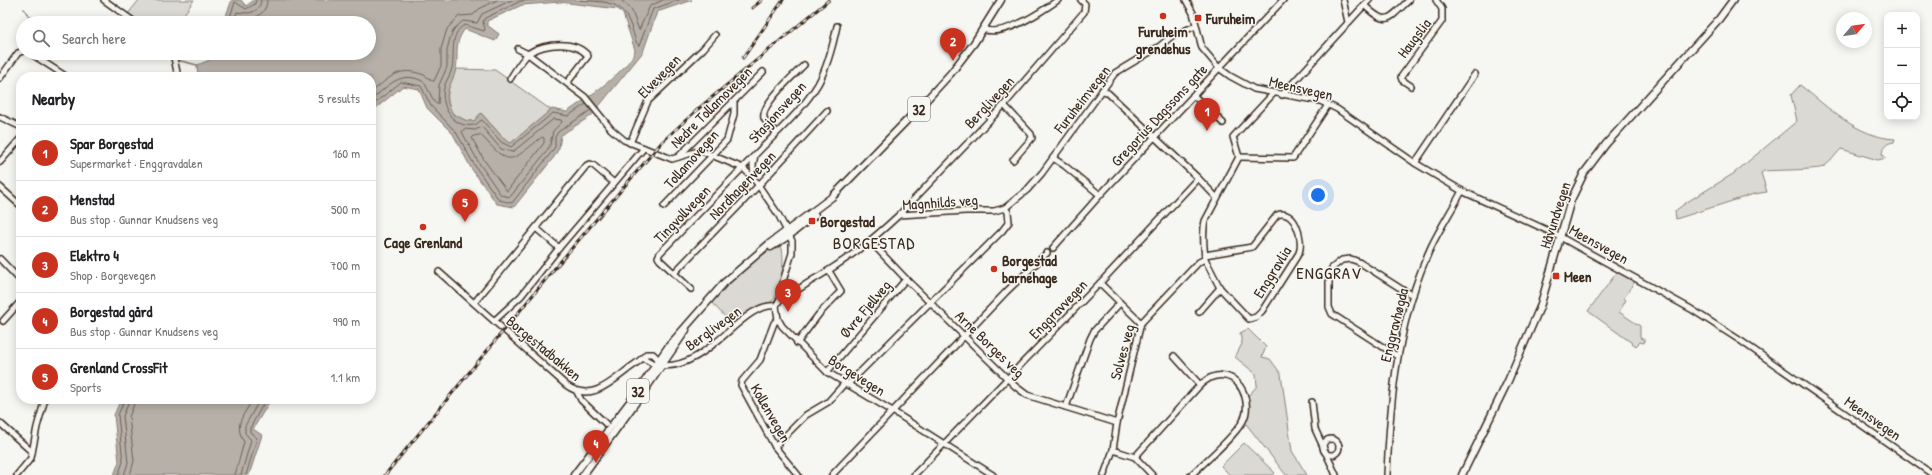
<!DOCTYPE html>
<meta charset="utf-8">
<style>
body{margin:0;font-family:"Patrick Hand",sans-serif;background:#f2f2f2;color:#202124}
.controls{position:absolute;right:12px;top:12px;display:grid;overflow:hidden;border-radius:8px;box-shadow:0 2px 10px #0003}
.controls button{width:36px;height:36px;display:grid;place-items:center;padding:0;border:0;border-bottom:1px solid #e0e0e0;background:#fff;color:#202124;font:20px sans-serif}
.compass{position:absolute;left:1836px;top:12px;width:36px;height:36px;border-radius:50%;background:#fff;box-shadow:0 2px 10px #0003;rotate:61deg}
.you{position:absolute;left:1318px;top:195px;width:14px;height:14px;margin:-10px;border:3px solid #fff;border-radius:50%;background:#1a73e8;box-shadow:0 0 0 6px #1a73e833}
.badge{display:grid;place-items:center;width:26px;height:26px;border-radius:50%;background:#c8321e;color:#fff;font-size:13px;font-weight:700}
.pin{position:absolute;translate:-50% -33px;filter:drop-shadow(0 1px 2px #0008)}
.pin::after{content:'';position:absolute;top:21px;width:14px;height:12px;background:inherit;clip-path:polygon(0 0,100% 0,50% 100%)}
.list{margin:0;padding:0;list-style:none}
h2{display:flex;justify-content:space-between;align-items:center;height:52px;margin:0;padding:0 16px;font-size:17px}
h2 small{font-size:13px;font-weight:400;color:#757577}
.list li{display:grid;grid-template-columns:26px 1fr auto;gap:12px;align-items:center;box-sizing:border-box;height:56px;padding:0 16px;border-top:1px solid #e0e0e0}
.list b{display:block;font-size:15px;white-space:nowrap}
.list p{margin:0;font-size:13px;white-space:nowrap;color:#757577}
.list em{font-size:13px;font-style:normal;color:#757577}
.icon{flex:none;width:22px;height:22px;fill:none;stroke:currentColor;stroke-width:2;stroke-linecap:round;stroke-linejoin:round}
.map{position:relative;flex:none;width:1932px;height:475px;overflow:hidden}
.search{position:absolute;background:#fff;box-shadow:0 2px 10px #0003;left:16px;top:16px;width:360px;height:44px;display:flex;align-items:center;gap:10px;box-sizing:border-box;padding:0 14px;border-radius:22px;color:#757577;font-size:15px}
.panel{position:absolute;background:#fff;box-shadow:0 2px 10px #0003;left:16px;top:72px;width:360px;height:332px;border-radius:16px}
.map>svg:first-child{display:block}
</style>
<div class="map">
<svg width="1932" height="475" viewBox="0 0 1932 475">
<rect width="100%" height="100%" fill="#f6f6f2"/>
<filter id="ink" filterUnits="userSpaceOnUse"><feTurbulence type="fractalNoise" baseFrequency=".025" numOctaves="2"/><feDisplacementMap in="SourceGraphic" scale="8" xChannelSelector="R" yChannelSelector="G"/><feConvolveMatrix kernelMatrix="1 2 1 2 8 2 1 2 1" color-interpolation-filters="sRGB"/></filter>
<g filter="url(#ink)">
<g fill="#dad9d3" stroke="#8a8278">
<polygon points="139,0 194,0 178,23 146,23 127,15"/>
<path d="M 456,69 L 495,70 L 551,110 L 511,143 L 507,142 L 481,113 L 474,121 L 467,121 L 453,114 C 443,98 449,84 456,69 Z"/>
<path d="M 1800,85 C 1829,108 1857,137 1895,139 L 1894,142 C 1887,143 1883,146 1882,154 L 1886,158 L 1878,160 L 1841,149 C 1835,155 1830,163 1823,167 C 1818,170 1775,170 1764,171 L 1761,173 L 1767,192 L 1754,194 L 1676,219 L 1675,211 L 1687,202 L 1733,174 L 1797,121 L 1791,95 Z"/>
<path d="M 779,245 L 781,246 C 786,256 781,295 772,301 C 770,303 766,303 764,304 C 753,310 743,318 733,325 L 711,302 C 731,279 752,260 779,245 Z"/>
<polygon points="1618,271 1635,281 1624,298 1626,300 1619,312 1640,326 1640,338 1645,340 1644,343 1640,342 1636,346 1588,311"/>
<polygon points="1248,329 1266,347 1262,357 1270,359 1281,374 1292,451 1307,475 1286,475 1243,420 1248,409 1248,396 1257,386 1256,374 1235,357 1242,344 1240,333"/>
<polygon points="1244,443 1275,473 1273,475 1230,475 1221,466"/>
</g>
<g fill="#b6b0a9" stroke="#857a71" fill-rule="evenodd">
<path d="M 232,0 L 241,0 L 246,6 L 254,0 L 692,0 L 657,12 L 643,52 L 591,116 L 561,135 L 559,148 L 554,157 L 514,207 L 497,204 L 471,168 L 453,134 L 427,108 L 419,89 L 403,86 L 371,112 L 371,77 L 198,77 L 197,65 L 210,60 L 212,53 L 369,53 L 369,23 L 223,23 ZM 560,2 L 618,9 L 623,14 L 635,50 C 632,68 583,101 567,112 L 552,109 L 511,143 L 504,139 L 481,113 L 474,121 L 467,121 L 453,114 C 440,93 452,87 456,69 C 459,54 453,44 465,29 L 495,41 L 499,34 L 487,25 L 487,21 L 522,5 Z"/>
<polygon points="121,399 271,399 253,429 262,435 249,475 114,475 119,462 114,415"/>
</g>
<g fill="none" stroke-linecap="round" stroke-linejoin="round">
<g stroke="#6c6056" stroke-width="1">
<path d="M 535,0 L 521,1 L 485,18 L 483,22 L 485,29 L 484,31 L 465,25 C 449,32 455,55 452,68 C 451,75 445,81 444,88 C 440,106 453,129 474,125 C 478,124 479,121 482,120 L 501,142 L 511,147 L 553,113 L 568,116 L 586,104"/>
<path d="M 580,0 C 611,3 622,0 632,29 C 634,34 635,42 639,46 L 653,9 L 679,0"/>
<polyline points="621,0 631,9 639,30 650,6 663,0"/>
<polyline points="228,23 235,2 246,9 255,4 256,0"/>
<path d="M 233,23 L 237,12 C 247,14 260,14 261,0"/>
<path d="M 239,23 L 241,20 C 253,21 267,14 267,0"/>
<path d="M 371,92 C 390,78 398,65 424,75 C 428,77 430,81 434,81 L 441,66 L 441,49 L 447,29 L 459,16 L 473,15 L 479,9 L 497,0"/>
<path d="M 371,100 C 388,86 401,69 424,82 L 435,103 L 438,104 L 439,85 L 447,67 L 447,50 L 450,38 L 454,29 L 463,21 L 477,23 L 482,14 L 512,0"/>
<polyline points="371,106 401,82 421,86 431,106 456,132 475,166 499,200 512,203 550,154 555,147 555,137 558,132 591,110"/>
<polygon points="554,119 561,120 562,122 553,131 550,145 546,152 510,197 501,195 479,163 462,132 464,129 475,130 482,127 501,149 512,152"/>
<path d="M 481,135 C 511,168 509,163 542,137 L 544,138 L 544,143 L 507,191 L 484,160 L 472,138 L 474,136 Z"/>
<polyline points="118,475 123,462 118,415 125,399"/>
<polyline points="124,475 128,463 123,416 130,399"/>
<polyline points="130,475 134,461 129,417 136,399"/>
<path d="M 235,475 L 244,442 C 233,424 244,415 253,399"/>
<polyline points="241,475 251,440 245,433 245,426 260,399"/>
<polyline points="246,475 257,438 250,432 250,428 266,399"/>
</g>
<g stroke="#857a71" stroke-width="1.5">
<polyline points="24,9 29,16 42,23"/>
<polyline points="160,53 173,58"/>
<polyline points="177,60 197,65"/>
</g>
<g stroke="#3b2a1e" stroke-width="8">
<g id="minor">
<polyline points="104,0 136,23"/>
<polyline points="1186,0 1193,13 1202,48 1219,68 1230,76 1254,89 1320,101 1337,109 1415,163 1462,191 1553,233 1691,309 1741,341 1932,474"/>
<polyline points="1343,0 1348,22"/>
<path d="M 1364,5 C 1387,27 1388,20 1409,0"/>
<path d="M 837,26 C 833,45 828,66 818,84 C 802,111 776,133 755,155 L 753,165 L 754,179 L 778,214 L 792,241 L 792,253 L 783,281 L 783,294 L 776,306 L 778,319 L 782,326 L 827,372 L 894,412 L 993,475"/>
<path d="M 983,29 C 1003,38 1041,12 1058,0"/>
<polyline points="518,49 528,54 585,97 611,129 624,140 672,159 695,152 704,152 743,168 754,179"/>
<polyline points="30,53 67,77"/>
<polyline points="173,53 178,77"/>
<polyline points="0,78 18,53 23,51"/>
<path d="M 510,79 C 515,71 522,59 529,53 C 545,43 576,40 588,56 L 567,83"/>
<polyline points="1411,86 1402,80 1401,77 1442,21 1442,9 1436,0"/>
<polyline points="1102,90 1108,93 1198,178"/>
<polyline points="1193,95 1223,123"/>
<polyline points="1282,95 1369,0"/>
<polyline points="1004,105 1031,134 1032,138 1013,160"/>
<polyline points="0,117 21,127"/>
<path d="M 776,132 C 772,128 766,123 764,118 C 760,105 795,74 804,65"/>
<polyline points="630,143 648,101 703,49 715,35"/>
<polyline points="678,157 763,72"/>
<polyline points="1239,157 1293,158 1328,105"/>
<polyline points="1053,158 1065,166 1100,195"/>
<polyline points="0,162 21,138"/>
<polyline points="1415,163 1475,74"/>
<polyline points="0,187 21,206"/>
<polyline points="664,206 727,140 734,114 734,103"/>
<polyline points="1005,208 1027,190 1042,173 1115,73 1160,46 1173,35 1196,26"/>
<polyline points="899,215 1004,105 1084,12 1085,4 1081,0"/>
<polyline points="536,228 559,248"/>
<polyline points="871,242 906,279 1015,386 1027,395 1117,423"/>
<polyline points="1053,248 1100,195 1283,0"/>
<path d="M 1205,255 L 1252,247 L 1277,215 C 1295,208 1304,240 1299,253 L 1262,311 L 1256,317 L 1249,319 L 1220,288 L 1205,259 C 1204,246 1202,234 1205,221 L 1239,157 L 1233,137 L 1273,94"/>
<polyline points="0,259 21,281"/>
<path d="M 439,272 L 566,385 C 589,402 608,385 627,370 C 633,365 641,361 646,354 L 653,354 L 661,362"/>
<polyline points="674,273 758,186 827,111"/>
<polyline points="1100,283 1141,323"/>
<polyline points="691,289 660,260 658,257 660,253 755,155"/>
<path d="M 783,294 C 793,294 802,287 811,281 C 846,261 870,242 899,215 L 966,211 L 994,211 L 1005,208 L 1008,212 L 1009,222 L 1002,231 L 847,385"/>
<polyline points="474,303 587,165 590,164 593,165 614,183"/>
<polyline points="1199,312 1220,288"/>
<polyline points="778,319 774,323 760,360 742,381 741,385 775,447 798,475"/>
<polyline points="3,321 21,301"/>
<polyline points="494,321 521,296 559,248 644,148"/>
<polyline points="797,343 819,314 841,291 829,271"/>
<polyline points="1174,356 1200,385"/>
<polyline points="1397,356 1332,314 1329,307 1329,276 1332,268 1342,260 1351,259 1359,262 1403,290 1413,295"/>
<path d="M 643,358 C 648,360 652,364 657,365 C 707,374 741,301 776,306"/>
<polyline points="827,372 906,279"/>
<polyline points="577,392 581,400 606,424"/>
<polyline points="1312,402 1315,429 1336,475"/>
<polyline points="1066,407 1090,339 1094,331 1120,303"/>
<polyline points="0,423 32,452"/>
<circle cx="1331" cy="447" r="8"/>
<polyline points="775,447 780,441 806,415 828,402 844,384"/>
<polyline points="1113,450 1135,457 1152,475"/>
<path d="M 1135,457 L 1200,385 C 1205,381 1209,377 1216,376 C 1240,371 1253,403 1243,421 C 1233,438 1206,461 1191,475"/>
<polyline points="17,475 31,458 37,427 45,399"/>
<polyline points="832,475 1007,291 1047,253"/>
<polyline points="914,475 1100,283 1198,178 1217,198"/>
<polyline points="1104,475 1113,450 1117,423 1141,323 1199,262 1205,259"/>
<path d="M 1387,475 C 1390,397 1398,319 1431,247 C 1440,228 1452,210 1462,191"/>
</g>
</g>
<g stroke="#3b2a1e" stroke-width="9">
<g id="major">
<polyline points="771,247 790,235 815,215"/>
<polyline points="574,475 638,391 668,347 724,283 769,244 832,197 918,109 951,73 974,43 1001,0"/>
<polyline points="583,475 649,384 686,330"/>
<polyline points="1462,475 1508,381 1540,307 1571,200 1584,173 1606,144 1719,19 1733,0"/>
</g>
</g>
<use href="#minor" stroke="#f6f6f2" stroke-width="5"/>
<use href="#major" stroke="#f6f6f2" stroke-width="6"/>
<g stroke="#3b2a1e" stroke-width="3">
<g id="rail">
<polyline points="752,8 762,0"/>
<polyline points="743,58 783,0"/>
<polyline points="385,475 555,268 662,142 698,109 829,0"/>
</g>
</g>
<use href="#rail" stroke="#f6f6f2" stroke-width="1.5" stroke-dasharray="4.5" stroke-linecap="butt"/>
</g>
</g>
<g fill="#c8321e" stroke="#f6f6f2" stroke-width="1.5">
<circle cx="1163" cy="16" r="4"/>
<rect x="1194" y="14" width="8" height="8" rx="2"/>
<rect x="808" y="217" width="8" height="8" rx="2"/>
<circle cx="423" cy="227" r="4"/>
<circle cx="994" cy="269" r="4"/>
<rect x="1552" y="272" width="8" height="8" rx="2"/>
</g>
<g text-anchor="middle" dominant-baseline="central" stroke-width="3" stroke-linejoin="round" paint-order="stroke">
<g fill="#f6f6f2" stroke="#73675e" stroke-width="1">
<rect x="908" y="97" width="22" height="24" rx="3"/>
<rect x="627" y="379" width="22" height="24" rx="3"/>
</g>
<g font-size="14" font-weight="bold" fill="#3b2a1e">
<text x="919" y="109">32</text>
<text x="638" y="391">32</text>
</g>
<g font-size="15" font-weight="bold" fill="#3b2a1e" stroke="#f6f6f2" text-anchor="start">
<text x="1206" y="18">Furuheim</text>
<text x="1163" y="31" text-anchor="middle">Furuheim<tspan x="1163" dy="17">grendehus</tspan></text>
<text x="820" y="221">Borgestad</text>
<text x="423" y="242" text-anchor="middle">Cage Grenland</text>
<text x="1002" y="260">Borgestad<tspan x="1002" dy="17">barnehage</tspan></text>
<text x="1564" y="276">Meen</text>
</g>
<g font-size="15" fill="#3b2a1e" stroke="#f6f6f2">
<text transform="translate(1414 38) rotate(-53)">Haugslia</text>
<text transform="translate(659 76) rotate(-46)">Elvevegen</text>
<text transform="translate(1301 88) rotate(13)">Meensvegen</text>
<text transform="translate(1082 99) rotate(-52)">Furuheimvegen</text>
<text transform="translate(989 102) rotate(-47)">Berglivegen</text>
<text transform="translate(711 107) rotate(-45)">Nedre Tollamovegen</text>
<text transform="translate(777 112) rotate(-48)">Stasjonsvegen</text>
<text transform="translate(1159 115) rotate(-47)">Gregorius Dagssons gate</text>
<text transform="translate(691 159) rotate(-48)">Tollamovegen</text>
<text transform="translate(742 185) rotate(-46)">Nordhagenvegen</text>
<text transform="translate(940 202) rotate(-4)">Magnhilds veg</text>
<text transform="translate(682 214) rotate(-46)">Tingvollvegen</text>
<text transform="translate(1555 215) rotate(-72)">Håvundvegen</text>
<text transform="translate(1599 244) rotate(29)">Meensvegen</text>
<text transform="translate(1272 272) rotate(-58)">Enggravlia</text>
<text transform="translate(865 309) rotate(-50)">Øvre Fjellveg</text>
<text transform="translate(1058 309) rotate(-46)">Enggravvegen</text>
<text transform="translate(1394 325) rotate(-76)">Enggravhøgda</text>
<text transform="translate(713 328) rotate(-36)">Berglivegen</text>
<text transform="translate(990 344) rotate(44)">Arne Borges veg</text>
<text transform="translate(544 348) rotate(40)">Borgestadbakken</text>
<text transform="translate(1122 352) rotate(-75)">Solves veg</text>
<text transform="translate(857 375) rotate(32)">Borgevegen</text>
<text transform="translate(771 413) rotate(60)">Kollenvegen</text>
<text transform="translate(1873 418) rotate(35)">Meensvegen</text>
</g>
<g font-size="17" letter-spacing="1" fill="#3b2a1e" stroke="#f6f6f2">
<text x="874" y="242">BORGESTAD</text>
<text x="1329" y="272">ENGGRAV</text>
</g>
</g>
</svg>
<div class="controls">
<button>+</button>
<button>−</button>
<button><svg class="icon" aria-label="locate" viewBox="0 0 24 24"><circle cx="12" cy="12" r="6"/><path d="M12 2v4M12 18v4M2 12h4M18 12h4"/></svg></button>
</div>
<svg class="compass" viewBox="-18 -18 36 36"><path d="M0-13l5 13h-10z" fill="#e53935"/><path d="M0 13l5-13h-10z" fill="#757577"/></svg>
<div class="you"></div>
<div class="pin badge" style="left:1207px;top:131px">1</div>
<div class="pin badge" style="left:953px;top:61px">2</div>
<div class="pin badge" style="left:788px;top:312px">3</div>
<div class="pin badge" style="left:596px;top:463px">4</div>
<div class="pin badge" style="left:465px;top:222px">5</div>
<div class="search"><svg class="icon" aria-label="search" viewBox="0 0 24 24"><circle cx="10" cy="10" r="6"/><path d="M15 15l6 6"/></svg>Search here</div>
<section class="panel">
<h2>Nearby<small>5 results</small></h2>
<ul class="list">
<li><span class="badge">1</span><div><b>Spar Borgestad</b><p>Supermarket · Enggravdalen</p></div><em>160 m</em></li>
<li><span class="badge">2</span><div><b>Menstad</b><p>Bus stop · Gunnar Knudsens veg</p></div><em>500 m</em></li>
<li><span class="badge">3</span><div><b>Elektro 4</b><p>Shop · Borgevegen</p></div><em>700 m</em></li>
<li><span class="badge">4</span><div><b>Borgestad gård</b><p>Bus stop · Gunnar Knudsens veg</p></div><em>990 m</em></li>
<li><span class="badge">5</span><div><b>Grenland CrossFit</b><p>Sports</p></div><em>1.1 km</em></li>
</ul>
</section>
</div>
